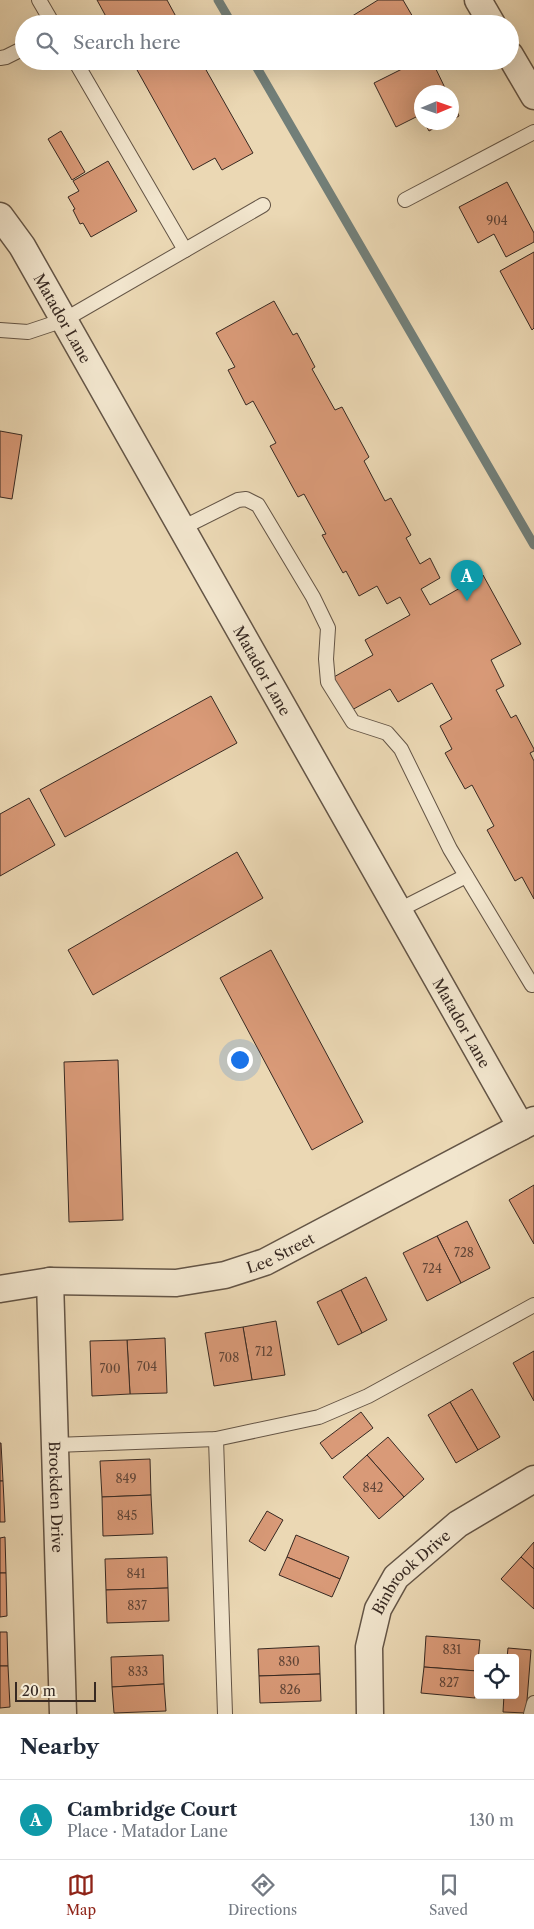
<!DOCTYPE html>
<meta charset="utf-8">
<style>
body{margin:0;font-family:"Libre Caslon Text",serif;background:#f2f2f3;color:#1f2937}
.controls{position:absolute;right:15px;bottom:15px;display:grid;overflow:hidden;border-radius:5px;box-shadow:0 5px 20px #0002}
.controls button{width:45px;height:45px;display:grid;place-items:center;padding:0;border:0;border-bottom:1px solid #e0e1e3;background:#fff;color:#1f2937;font:25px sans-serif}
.compass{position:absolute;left:414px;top:85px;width:45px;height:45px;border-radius:50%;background:#fff;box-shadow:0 5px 20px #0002;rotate:88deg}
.scale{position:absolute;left:15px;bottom:12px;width:81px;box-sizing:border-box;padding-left:5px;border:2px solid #372922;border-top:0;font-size:14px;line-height:18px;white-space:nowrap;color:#372922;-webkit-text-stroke:4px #f2e6ce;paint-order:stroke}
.you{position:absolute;left:239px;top:1059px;width:18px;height:18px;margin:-12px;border:4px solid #fff;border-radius:50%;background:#1a73e8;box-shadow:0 0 0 8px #1a73e833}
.badge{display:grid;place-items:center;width:32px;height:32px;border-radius:50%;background:#8f2418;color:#fff;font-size:16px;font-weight:700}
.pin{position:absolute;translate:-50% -41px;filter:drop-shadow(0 1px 2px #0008)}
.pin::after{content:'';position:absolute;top:26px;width:18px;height:15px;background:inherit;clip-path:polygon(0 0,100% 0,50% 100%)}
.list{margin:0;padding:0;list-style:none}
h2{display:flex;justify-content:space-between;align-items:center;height:65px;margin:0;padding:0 20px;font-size:21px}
h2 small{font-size:16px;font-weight:400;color:#747a83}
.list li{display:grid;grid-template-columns:32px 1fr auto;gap:15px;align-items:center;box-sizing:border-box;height:80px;padding:0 20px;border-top:1px solid #e0e1e3}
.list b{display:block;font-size:19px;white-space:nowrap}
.list p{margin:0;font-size:16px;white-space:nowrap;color:#747a83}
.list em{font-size:16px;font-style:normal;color:#747a83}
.icon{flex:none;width:28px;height:28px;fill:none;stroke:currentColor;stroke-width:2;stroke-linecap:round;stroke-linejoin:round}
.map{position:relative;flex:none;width:534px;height:1714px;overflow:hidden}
.search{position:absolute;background:#fff;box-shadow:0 5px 20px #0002;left:15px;right:15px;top:15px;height:55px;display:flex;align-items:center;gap:12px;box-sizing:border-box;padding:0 18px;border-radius:28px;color:#747a83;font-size:19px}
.sheet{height:145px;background:#fff}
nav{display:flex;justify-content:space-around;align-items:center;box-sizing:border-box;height:70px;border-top:1px solid #e0e1e3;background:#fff;font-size:14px;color:#747a83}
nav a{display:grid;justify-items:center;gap:2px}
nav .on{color:#8f2418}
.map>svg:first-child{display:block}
</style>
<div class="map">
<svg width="534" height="1714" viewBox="0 0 534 1714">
<rect width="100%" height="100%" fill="#ebd8b4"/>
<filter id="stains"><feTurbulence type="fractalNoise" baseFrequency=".004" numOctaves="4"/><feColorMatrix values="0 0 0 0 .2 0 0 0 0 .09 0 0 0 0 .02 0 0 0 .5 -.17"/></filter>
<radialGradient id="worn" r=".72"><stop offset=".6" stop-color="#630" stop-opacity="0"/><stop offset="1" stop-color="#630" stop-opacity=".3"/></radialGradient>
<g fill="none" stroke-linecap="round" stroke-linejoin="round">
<g stroke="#727f79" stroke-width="9">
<polyline points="218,0 232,24"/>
<polyline points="253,61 534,545"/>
</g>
</g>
<g fill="#d99a78" stroke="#372922">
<polygon points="97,0 167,0 180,24 139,24 136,18 126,24 110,24"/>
<polygon points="378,0 403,0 417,24 342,24 341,23"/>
<polygon points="132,61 201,61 253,153 222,170 215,158 193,170"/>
<polygon points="418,61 432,61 447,92 422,92 422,118 420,115 396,127 374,83"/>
<polygon points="452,101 459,116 452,120"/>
<polygon points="424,122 446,122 429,131"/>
<polygon points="61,131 85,172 72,180 48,139"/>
<polygon points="108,161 137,211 91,237 83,223 80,224 73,210 75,209 68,197 79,191 73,181"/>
<polygon points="507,182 534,233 534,242 506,257 494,234 478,243 459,207"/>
<polygon points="534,252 534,328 532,330 500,271"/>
<polygon points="274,301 293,335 297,333 315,367 312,369 335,410 342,407 369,457 364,461 385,501 391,498 411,535 406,538 420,564 430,558 440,578 421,589 430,605 483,575 521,644 491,660 504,686 496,690 511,718 516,715 534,749 534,751 530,753 534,761 534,899 522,877 515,881 487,830 494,826 472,785 465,789 445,753 452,749 440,726 452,719 432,683 398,702 390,689 350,711 332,678 373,655 365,640 410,615 400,597 387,604 377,586 359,596 346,571 343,573 322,535 326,534 304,494 298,497 270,446 276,443 253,401 246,405 228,370 235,367 216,333"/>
<polygon points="0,431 22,435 12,499 0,497"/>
<polygon points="211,696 237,743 65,837 40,790"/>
<polygon points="29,798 55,845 0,876 0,814"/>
<polygon points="237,852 263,898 93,995 68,950"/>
<polygon points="271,950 363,1122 312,1150 220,978"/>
<polygon points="118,1060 123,1220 69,1222 64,1062"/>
<polygon points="534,1185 534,1244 509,1200"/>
<polygon points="467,1221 490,1268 461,1283 437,1236"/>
<polygon points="437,1236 461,1283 427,1301 403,1253"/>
<polygon points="366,1277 387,1320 362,1333 341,1290"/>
<polygon points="341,1290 362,1333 338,1345 317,1302"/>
<polygon points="276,1321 285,1375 252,1380 243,1327"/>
<polygon points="243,1327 252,1380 214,1386 205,1333"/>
<polygon points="165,1338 167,1393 130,1394 127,1340"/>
<polygon points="127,1340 130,1394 92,1396 90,1341"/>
<polygon points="534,1351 534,1401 513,1363"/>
<polygon points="472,1389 500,1437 478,1450 450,1402"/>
<polygon points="450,1402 478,1450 456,1463 428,1415"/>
<polygon points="361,1412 373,1428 332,1459 320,1443"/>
<polygon points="388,1437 424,1479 404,1497 367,1455"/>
<polygon points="0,1443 1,1443 3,1481 0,1481"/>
<polygon points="367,1455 404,1497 379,1519 343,1477"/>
<polygon points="150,1459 151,1495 102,1497 100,1461"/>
<polygon points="0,1481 3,1481 5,1522 0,1522"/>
<polygon points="151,1495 153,1534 103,1536 102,1497"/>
<polygon points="267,1511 283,1520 265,1551 249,1541"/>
<polygon points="296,1535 349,1557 340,1579 287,1557"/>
<polygon points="5,1537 6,1573 0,1573 0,1538"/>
<polygon points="534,1542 534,1569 521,1557"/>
<polygon points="167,1557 168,1588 106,1590 105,1559"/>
<polygon points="287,1557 340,1579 332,1597 279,1575"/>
<polygon points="521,1557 534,1569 534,1609 501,1579"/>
<polygon points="0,1573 6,1573 7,1616 0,1617"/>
<polygon points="168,1588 169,1621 107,1623 106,1590"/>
<polygon points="0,1632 7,1632 8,1666 0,1666"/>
<polygon points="426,1636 480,1640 477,1671 424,1667"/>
<polygon points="319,1646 320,1674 259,1676 258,1649"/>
<polygon points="508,1648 531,1650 526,1713 503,1712 504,1695 515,1695 515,1658 507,1658"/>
<polygon points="163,1655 164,1684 112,1687 111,1657"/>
<polygon points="0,1666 8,1666 10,1707 0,1708"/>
<polygon points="424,1667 477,1671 475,1698 421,1693"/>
<polygon points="320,1674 321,1701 260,1703 259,1676"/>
<polygon points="164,1684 166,1711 114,1713 112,1687"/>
</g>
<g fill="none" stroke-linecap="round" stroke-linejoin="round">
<g stroke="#645546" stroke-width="16">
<g id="service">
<polyline points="39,0 53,24"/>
<polyline points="0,58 6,57 24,48"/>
<polyline points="75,61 185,250"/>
<polyline points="405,200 534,132"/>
<polyline points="0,330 28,332 64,320 263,205"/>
<polyline points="182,528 238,500 246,499 258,505 313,597 328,628 326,659 328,682 353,722 387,733 401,749 450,849 532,985"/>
<polyline points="399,910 466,876"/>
<polyline points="216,1439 225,1714"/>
<polyline points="55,1445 216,1439 319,1417 368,1396 534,1305"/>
<polyline points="531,1714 534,1703"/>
</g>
</g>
<g stroke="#645546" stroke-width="29">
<g id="minor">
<polyline points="478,0 492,24"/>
<polyline points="510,55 534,96"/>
<path id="s1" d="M 0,216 L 22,246 L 521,1127"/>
<path id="s2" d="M 50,1281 L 63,1714"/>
<path id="s3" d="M 0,1289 L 50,1281 L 176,1283 L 225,1275 L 265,1262 L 534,1120"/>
<path id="s4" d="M 370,1714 L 369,1647 L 378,1609 L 396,1577 L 458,1524 L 534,1479"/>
</g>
</g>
<use href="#service" stroke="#f2e6ce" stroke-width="14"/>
<use href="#minor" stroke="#f2e6ce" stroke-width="26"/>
</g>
<g text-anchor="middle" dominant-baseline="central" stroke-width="5" stroke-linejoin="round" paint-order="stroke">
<g font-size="12" fill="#604538">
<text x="497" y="220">904</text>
<text x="464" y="1252">728</text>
<text x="432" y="1268">724</text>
<text x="264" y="1351">712</text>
<text x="229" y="1357">708</text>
<text x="147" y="1366">704</text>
<text x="110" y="1368">700</text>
<text x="126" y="1478">849</text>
<text x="373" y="1487">842</text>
<text x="127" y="1515">845</text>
<text x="136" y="1573">841</text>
<text x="137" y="1605">837</text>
<text x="452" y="1649">831</text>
<text x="289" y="1661">830</text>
<text x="138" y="1671">833</text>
<text x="449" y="1682">827</text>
<text x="290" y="1689">826</text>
</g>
<g font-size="15" fill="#372922" stroke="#f2e6ce">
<text stroke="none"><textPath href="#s1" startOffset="120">Matador Lane</textPath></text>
<text stroke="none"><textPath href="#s1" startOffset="525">Matador Lane</textPath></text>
<text stroke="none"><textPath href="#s1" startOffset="930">Matador Lane</textPath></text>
<text stroke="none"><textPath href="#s3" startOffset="286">Lee Street</textPath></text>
<text stroke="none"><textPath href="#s2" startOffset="216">Brockden Drive</textPath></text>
<text stroke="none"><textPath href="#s4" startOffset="156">Binbrook Drive</textPath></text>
</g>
</g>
<rect width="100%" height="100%" filter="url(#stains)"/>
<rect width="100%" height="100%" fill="url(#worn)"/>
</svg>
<div class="controls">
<button><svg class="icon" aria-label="locate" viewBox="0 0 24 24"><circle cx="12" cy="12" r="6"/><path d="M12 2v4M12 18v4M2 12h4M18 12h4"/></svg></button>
</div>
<svg class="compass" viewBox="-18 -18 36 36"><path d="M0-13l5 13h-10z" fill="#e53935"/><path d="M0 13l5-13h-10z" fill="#747a83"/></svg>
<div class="scale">20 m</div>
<div class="you"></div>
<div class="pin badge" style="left:467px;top:601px;background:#0f9aa8">A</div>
<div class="search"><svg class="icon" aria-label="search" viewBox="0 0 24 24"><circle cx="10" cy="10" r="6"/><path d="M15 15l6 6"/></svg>Search here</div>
</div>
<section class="sheet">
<h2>Nearby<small></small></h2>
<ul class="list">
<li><span class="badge" style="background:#0f9aa8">A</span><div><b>Cambridge Court</b><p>Place · Matador Lane</p></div><em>130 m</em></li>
</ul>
</section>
<nav>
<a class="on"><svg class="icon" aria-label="map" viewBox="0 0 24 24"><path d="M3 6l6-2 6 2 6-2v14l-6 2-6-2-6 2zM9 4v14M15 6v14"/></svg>Map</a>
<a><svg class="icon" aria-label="directions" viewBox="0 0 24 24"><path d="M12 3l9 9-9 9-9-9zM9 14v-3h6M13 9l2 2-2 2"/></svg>Directions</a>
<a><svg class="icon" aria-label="saved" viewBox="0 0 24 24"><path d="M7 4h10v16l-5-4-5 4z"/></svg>Saved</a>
</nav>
